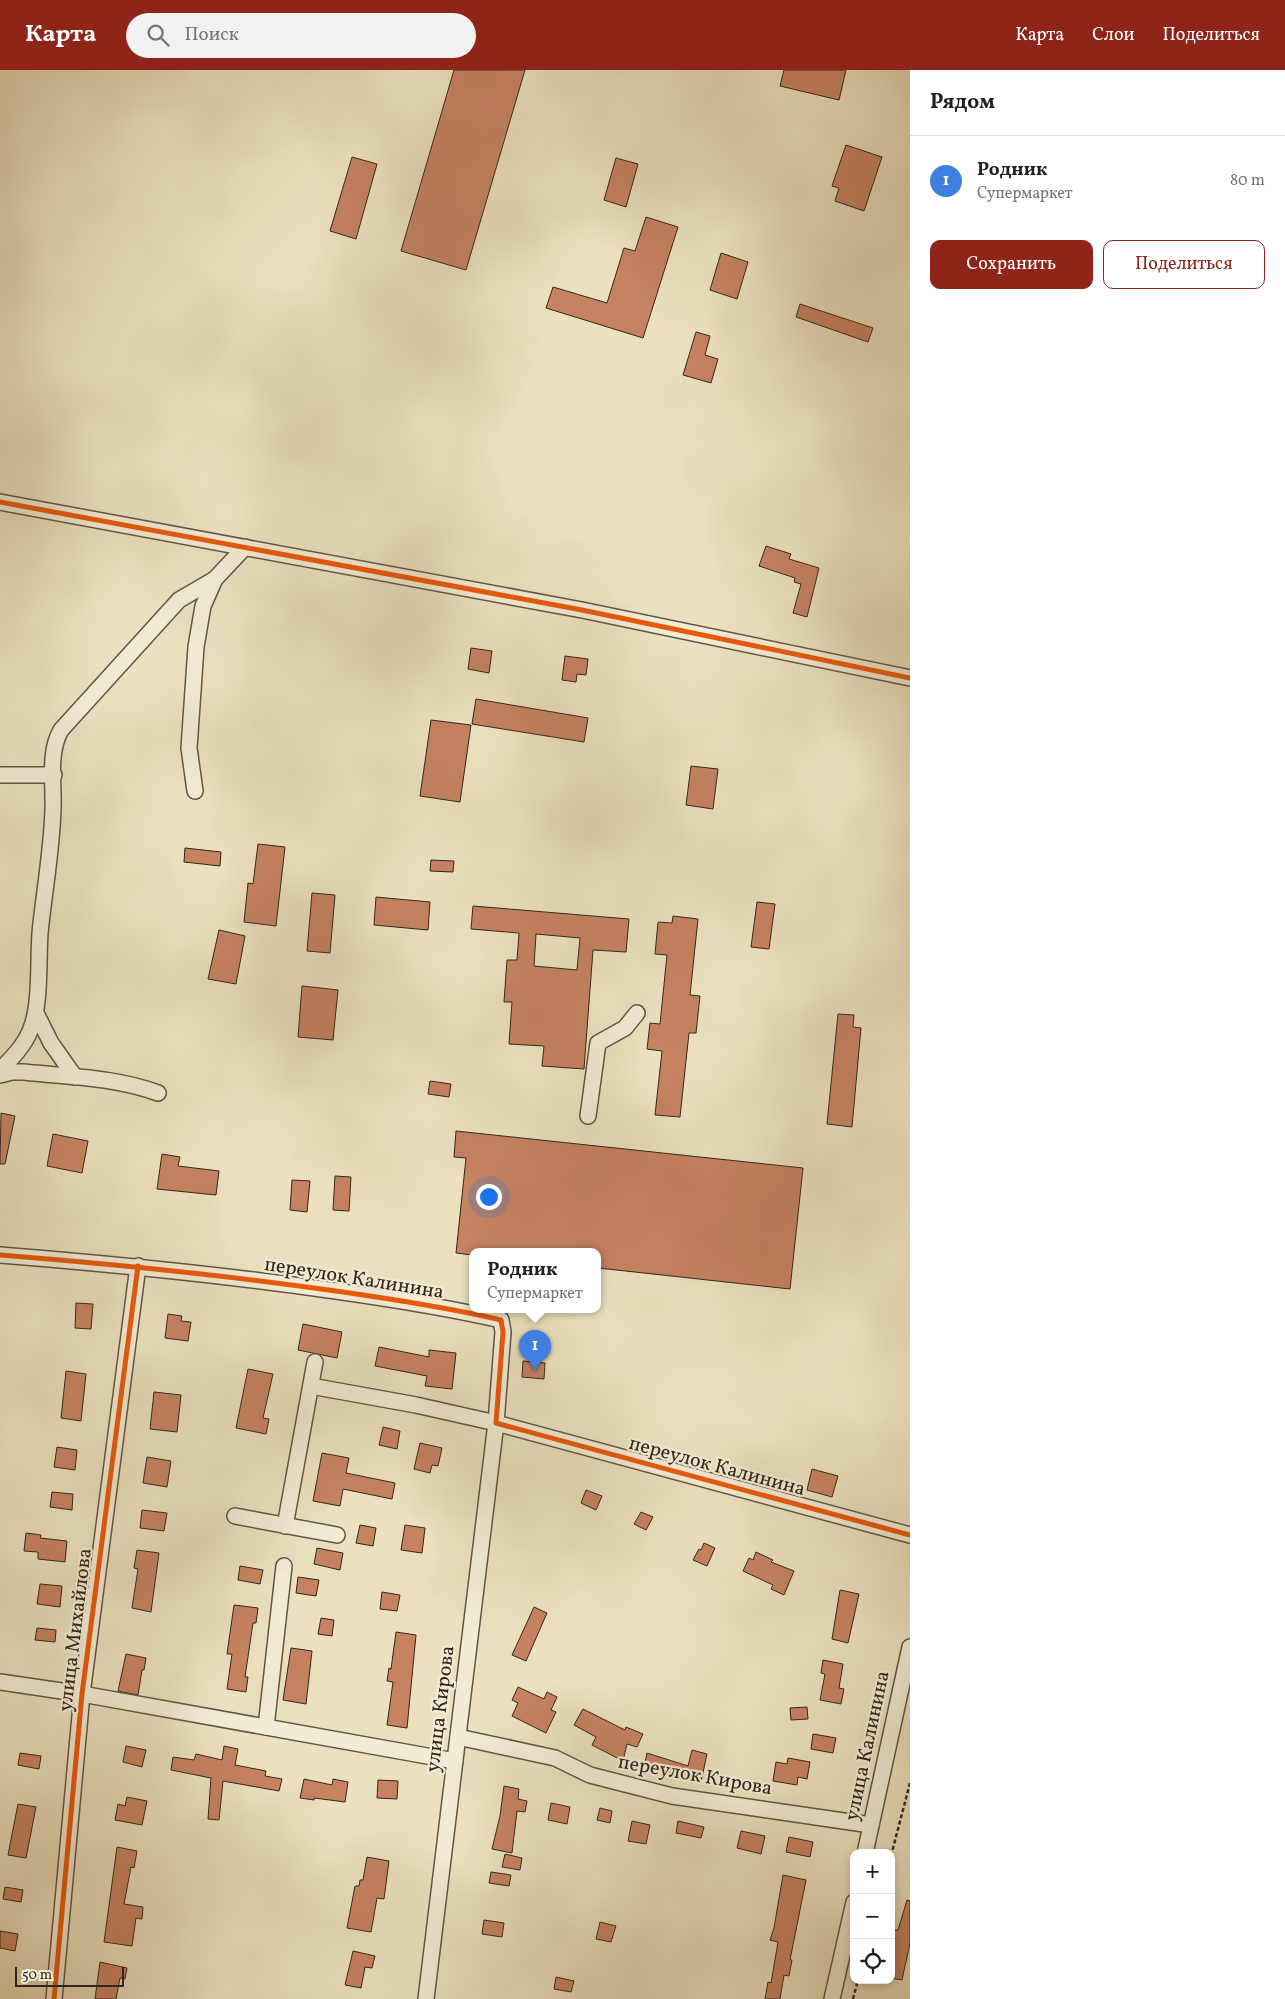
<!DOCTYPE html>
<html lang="ru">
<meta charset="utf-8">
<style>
body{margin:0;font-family:Vollkorn,serif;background:#f2f2f2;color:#202124}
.controls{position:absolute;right:15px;bottom:15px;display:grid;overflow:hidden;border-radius:10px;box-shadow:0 2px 8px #0003}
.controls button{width:45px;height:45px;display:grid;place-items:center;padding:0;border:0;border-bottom:1px solid #e0e0e0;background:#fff;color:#202124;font:25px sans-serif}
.scale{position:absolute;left:15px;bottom:12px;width:109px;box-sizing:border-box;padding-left:5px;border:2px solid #33271b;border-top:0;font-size:14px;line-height:18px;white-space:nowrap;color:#33271b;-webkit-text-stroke:4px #f2ecd5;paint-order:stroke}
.you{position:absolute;left:488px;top:1126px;width:18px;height:18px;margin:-12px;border:4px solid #fff;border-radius:50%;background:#1a73e8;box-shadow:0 0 0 8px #1a73e833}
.badge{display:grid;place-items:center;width:32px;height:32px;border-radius:50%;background:#8f2418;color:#fff;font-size:16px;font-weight:700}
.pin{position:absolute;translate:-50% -41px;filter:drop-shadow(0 1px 2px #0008)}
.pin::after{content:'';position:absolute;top:26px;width:18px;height:15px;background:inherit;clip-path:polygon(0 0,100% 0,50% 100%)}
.popup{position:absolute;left:469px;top:1178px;width:132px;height:65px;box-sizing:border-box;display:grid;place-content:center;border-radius:10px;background:#fff;filter:drop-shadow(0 1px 4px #0005);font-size:16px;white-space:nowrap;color:#757577}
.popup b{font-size:19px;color:#202124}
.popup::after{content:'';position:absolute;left:50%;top:100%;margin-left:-10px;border:10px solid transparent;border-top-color:#fff}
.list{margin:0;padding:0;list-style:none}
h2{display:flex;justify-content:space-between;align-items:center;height:65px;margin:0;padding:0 20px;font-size:21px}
h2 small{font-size:16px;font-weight:400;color:#757577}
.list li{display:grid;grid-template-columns:32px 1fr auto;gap:15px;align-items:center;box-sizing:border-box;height:90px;padding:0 20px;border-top:1px solid #e0e0e0}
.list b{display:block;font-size:19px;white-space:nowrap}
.list p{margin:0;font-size:16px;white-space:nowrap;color:#757577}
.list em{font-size:16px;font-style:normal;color:#757577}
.actions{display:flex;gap:10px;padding:15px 20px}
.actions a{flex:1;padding:11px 0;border:1px solid #8f2418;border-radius:10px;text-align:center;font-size:18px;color:#8f2418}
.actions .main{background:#8f2418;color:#fff}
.icon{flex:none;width:28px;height:28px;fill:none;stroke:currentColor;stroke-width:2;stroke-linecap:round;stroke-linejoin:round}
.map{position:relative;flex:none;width:910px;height:1929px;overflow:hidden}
header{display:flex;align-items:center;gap:30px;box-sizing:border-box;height:70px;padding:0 25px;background:#8f2418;color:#fff}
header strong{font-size:24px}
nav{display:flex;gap:28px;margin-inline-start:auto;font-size:18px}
.search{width:350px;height:45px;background:#f2f2f2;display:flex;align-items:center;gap:12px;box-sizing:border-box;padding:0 18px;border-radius:28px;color:#757577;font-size:19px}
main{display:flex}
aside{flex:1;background:#fff}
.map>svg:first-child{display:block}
</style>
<header>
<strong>Карта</strong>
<div class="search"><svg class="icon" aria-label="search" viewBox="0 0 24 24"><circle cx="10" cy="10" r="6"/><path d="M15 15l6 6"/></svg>Поиск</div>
<nav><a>Карта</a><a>Слои</a><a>Поделиться</a></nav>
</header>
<main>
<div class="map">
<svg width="910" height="1929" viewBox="0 0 910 1929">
<rect width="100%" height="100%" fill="#ebe1bf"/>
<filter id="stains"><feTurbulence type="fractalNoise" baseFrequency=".004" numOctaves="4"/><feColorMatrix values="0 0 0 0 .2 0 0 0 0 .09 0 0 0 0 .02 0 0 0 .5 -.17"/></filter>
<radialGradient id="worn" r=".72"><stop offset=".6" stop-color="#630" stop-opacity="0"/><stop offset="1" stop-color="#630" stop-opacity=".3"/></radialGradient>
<g fill="#c68261" stroke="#33271b" fill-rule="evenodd">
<polygon points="454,0 525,0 466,200 401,181"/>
<polygon points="784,0 846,0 839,30 780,16"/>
<polygon points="846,75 882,87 864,141 835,131 839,118 832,116"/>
<polygon points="352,87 377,94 356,169 330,161"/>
<polygon points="616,88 638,94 626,137 604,130"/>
<polygon points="646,147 678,157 643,268 546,238 553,217 607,233 624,178 635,181"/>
<polygon points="721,183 748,192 737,229 710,220"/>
<polygon points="800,234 873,258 868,272 796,247"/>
<polygon points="696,262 710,266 705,285 718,289 711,313 683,305"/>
<polygon points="766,476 791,484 789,489 819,498 807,547 793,543 801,514 794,512 795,508 759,496"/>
<polygon points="471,578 492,581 489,603 468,599"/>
<polygon points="565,586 588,589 586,605 577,604 576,612 562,610"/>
<polygon points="476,629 588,648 584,672 472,654"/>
<polygon points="431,650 471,655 460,732 420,726"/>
<polygon points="691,696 718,699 713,739 686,735"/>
<polygon points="258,774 285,777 276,856 244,852 248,813 253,814"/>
<polygon points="185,778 221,782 220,796 184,792"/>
<polygon points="431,790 454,791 453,802 430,801"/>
<polygon points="312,823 335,825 330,883 307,881"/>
<polygon points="376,827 430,832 428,860 374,855"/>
<polygon points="757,832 775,834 769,879 751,877"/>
<path d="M 473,836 L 629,849 L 626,882 L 593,880 L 584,999 L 542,996 L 544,976 L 509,974 L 512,932 L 504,932 L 507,890 L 517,890 L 519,863 L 471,859 ZM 536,864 L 580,868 L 577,900 L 534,896 Z"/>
<polygon points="673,846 698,849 690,925 700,926 696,963 689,963 680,1047 655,1045 662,981 647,979 650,953 660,954 667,885 655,884 658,852 672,853"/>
<polygon points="219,860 245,866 236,914 208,909"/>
<polygon points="302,916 338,920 333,970 298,967"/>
<polygon points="838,944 854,945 853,957 861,958 852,1057 827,1054"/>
<polygon points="430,1011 451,1014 449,1027 428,1024"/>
<polygon points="1,1043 15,1046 5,1094 0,1094"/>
<polygon points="456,1061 803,1098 790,1219 598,1198 598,1182 472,1182 472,1185 456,1183 466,1088 454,1087"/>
<polygon points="53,1064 88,1071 82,1103 47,1096"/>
<polygon points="162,1084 180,1087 178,1096 219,1101 216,1125 157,1119"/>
<polygon points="335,1106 351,1107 349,1141 333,1140"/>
<polygon points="292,1110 310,1111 307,1142 290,1140"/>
<polygon points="76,1233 93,1234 91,1259 75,1258"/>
<polygon points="168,1244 182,1246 181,1251 191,1252 188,1271 165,1268"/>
<polygon points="303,1254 342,1262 337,1288 298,1280"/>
<polygon points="379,1277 429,1287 429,1280 456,1283 452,1319 425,1316 427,1306 375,1296"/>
<polygon points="523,1291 545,1293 544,1309 522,1307"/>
<polygon points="248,1299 273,1304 263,1348 269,1349 266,1364 236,1358"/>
<polygon points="66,1301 86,1304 81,1351 61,1348"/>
<polygon points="154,1322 181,1325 177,1362 150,1359"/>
<polygon points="383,1357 400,1361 397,1379 379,1375"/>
<polygon points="420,1373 442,1378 438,1396 432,1395 430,1403 414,1399"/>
<polygon points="57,1377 77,1380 75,1400 54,1397"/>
<polygon points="322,1383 349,1388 346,1403 395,1413 392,1429 343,1419 340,1436 313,1431"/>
<polygon points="147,1387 171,1391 167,1417 143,1413"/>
<polygon points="812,1399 838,1406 832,1427 807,1420"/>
<polygon points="586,1420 602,1426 596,1440 581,1433"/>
<polygon points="52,1422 73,1424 72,1440 50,1437"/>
<polygon points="142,1440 167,1443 164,1461 140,1458"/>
<polygon points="641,1442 653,1447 646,1460 634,1454"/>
<polygon points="360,1455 376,1458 373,1476 356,1473"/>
<polygon points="405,1455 425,1458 422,1483 401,1480"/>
<polygon points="26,1463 41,1465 40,1468 67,1471 65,1492 38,1489 38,1482 24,1481"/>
<polygon points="704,1473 715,1478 707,1496 693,1490 699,1479 701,1480"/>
<polygon points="317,1478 343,1483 340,1500 314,1494"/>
<polygon points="137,1480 159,1483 151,1542 132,1538 138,1499 134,1498"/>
<polygon points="756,1482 773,1490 771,1492 794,1501 784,1525 771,1519 773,1515 743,1501 749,1488 753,1490"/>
<polygon points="240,1496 263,1500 260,1514 238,1510"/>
<polygon points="298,1507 319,1510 316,1526 296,1523"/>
<polygon points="40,1514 62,1516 60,1537 37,1534"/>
<polygon points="840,1520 859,1524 848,1573 832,1569"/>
<polygon points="382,1522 400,1525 397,1541 380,1539"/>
<polygon points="234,1535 258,1538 256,1553 253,1553 245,1607 248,1607 246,1622 227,1619 232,1584 227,1584"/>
<polygon points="534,1537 547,1543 526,1591 512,1585"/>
<polygon points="321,1548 334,1550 332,1566 318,1564"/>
<polygon points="37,1558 56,1560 55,1572 35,1570"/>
<polygon points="396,1562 416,1565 407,1658 387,1655 393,1612 387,1611 389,1598 391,1599"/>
<polygon points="291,1578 312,1581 306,1634 283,1630"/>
<polygon points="126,1584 146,1588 144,1600 142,1600 138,1625 118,1621"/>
<polygon points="823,1590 843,1594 839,1618 844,1619 841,1634 820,1630 825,1604 821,1603"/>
<polygon points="518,1617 544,1629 547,1622 557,1627 551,1640 556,1642 546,1663 512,1646 518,1633 512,1630"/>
<polygon points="807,1637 808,1649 791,1650 790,1638"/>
<polygon points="583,1639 625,1660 626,1657 643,1664 637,1677 627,1674 623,1691 592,1675 596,1667 574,1655"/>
<polygon points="813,1664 836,1668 833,1683 811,1679"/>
<polygon points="126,1676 146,1680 142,1697 123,1692"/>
<polygon points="224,1676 238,1679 235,1695 266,1701 265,1706 282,1709 279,1721 223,1711 219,1750 208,1749 211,1708 171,1700 173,1687 194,1690 196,1684 222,1690"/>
<polygon points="692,1680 707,1684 701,1712 659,1699 645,1693 647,1683 688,1696"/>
<polygon points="20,1683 41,1686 39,1699 18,1695"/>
<polygon points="788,1688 810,1692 807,1709 798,1707 797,1715 773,1711 776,1692 787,1694"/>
<polygon points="304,1709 332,1715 333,1709 348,1712 345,1732 314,1728 314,1730 300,1728"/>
<polygon points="378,1710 398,1711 397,1729 377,1728"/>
<polygon points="504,1716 519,1719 518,1729 527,1731 525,1742 517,1741 512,1783 492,1779 500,1746"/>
<polygon points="127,1727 147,1731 142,1755 115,1750 118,1734 125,1736"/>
<polygon points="551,1733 570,1737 567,1754 548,1750"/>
<polygon points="18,1734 36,1737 26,1788 8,1785"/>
<polygon points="600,1738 612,1741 610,1753 597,1750"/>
<polygon points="632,1751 650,1755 646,1774 628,1771"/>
<polygon points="678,1751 704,1757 701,1768 676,1763"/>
<polygon points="741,1761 765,1766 761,1784 737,1778"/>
<polygon points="789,1767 813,1772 810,1787 786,1782"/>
<polygon points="117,1777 137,1781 134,1798 131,1797 124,1834 143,1837 142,1849 136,1848 132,1876 104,1872"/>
<polygon points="505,1784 522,1788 520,1800 502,1797"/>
<polygon points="367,1787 389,1791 384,1829 377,1828 371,1862 347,1858 355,1816 359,1816 360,1810 363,1810"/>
<polygon points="491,1802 511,1805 509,1816 489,1813"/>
<polygon points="783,1805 806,1810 790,1890 792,1890 789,1906 784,1905 780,1929 765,1929 768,1912 771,1913 778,1872 770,1870 774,1858"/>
<polygon points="5,1817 23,1820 21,1832 3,1829"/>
<polygon points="907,1830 910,1831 910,1873 902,1910 891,1908 891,1874 895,1860 898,1860"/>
<polygon points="484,1850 504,1853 502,1867 482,1864"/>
<polygon points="600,1852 616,1856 611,1872 596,1869"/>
<polygon points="0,1861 18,1864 15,1881 0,1878"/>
<polygon points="353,1881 375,1886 372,1898 365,1897 361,1918 345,1915"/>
<polygon points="100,1892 127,1898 125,1909 120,1908 116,1929 95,1929"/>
<polygon points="556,1907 574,1911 571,1922 554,1919"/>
</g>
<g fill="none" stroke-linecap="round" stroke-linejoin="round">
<g stroke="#615644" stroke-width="18">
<g id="minor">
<polyline points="0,432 582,540 910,608"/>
<polyline points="0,705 54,705"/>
<polyline points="195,721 189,678 196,577 203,536 215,509 245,477"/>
<polyline points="36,943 51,973 75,1007"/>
<path d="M 0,1000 C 12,988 24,976 30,961 C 41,937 38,891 40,863 C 44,822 52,780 53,738 C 54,714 48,682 61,660 L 179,530 L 215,509"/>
<path d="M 0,1005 L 12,1002 L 24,1002 C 69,1007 115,1007 158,1023"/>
<polyline points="588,1046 598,973 625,958 637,943"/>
<path d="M 0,1185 C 113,1194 224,1205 336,1221 C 392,1229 446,1237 501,1250 L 503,1262 L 496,1353 L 910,1465"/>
<polyline points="311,1316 416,1335 496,1353 426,1929"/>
<polyline points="235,1446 337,1465"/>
<polyline points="285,1456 315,1292"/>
<polyline points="0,1612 82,1624 455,1691"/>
<polyline points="266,1657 284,1496"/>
<polyline points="458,1667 555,1688 590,1705 672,1726 871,1755"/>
<polyline points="865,1783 910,1577"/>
<polyline points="54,1929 82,1624 138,1196"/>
<polyline points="832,1929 854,1832"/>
</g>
</g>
<g stroke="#33271b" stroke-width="2.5" stroke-dasharray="4 2.5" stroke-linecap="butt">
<polyline points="891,1786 910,1713"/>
<polyline points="853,1929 858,1910"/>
</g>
<use href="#minor" stroke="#f2ecd5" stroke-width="15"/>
<g stroke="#f2ecd5" stroke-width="8">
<g id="cycleway">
<polyline points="0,432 582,540 910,608"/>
<path d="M 0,1185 C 113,1194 224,1205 336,1221 C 392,1229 446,1237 501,1250 L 503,1262 L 496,1353 L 910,1465"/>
<polyline points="54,1929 82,1624 138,1196"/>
</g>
</g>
<use href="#cycleway" stroke="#e8590c" stroke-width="5"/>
</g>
<g text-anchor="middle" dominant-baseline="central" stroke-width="4.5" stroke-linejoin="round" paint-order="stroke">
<g font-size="20" fill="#33271b" stroke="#f2ecd5">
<text transform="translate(354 1209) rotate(9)">переулок Калинина</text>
<text transform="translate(717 1397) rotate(15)">переулок Калинина</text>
<text transform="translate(76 1560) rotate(-83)">улица Михайлова</text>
<text transform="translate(441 1639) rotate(-83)">улица Кирова</text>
<text transform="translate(868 1676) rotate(-78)">улица Калинина</text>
<text transform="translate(695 1706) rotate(10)">переулок Кирова</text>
</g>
</g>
<rect width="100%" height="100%" filter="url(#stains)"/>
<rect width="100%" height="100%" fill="url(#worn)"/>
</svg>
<div class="controls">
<button>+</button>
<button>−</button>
<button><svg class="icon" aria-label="locate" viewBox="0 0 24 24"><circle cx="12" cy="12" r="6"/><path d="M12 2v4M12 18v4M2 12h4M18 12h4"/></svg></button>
</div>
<div class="scale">50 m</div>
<div class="you"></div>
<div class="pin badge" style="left:535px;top:1301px;background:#3f7fe0">1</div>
<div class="popup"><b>Родник</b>Супермаркет</div>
</div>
<aside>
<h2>Рядом<small></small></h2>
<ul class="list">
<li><span class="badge" style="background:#3f7fe0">1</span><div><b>Родник</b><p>Супермаркет</p></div><em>80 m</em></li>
</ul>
<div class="actions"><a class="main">Сохранить</a><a>Поделиться</a></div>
</aside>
</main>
